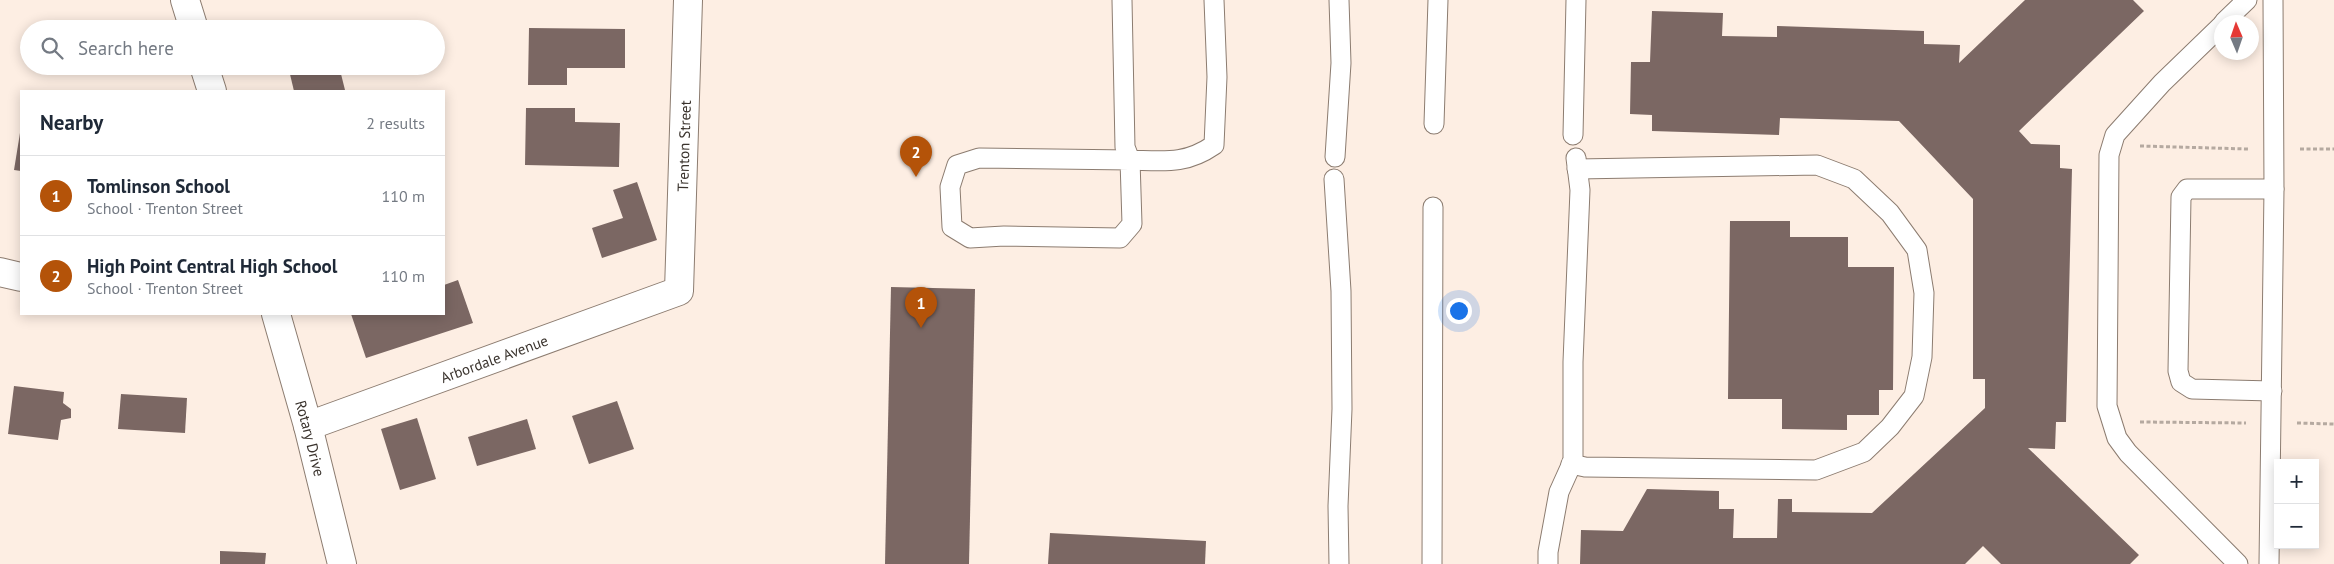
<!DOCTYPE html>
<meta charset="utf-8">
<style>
body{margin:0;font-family:"PT Sans",sans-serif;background:#f2f2f3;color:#1f2937}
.controls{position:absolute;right:15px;bottom:15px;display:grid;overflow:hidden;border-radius:0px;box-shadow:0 2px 12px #0003}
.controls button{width:45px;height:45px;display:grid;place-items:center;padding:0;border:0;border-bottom:1px solid #e0e1e3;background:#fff;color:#1f2937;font:25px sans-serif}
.compass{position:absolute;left:2214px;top:15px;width:45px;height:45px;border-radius:50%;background:#fff;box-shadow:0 2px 12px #0003;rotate:358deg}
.you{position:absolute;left:1458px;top:310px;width:18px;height:18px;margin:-12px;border:4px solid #fff;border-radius:50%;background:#1a73e8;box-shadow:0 0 0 8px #1a73e833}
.badge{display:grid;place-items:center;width:32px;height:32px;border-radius:50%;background:#b45309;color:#fff;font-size:16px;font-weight:700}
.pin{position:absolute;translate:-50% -41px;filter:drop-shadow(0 1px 2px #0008)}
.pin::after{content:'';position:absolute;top:26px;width:18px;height:15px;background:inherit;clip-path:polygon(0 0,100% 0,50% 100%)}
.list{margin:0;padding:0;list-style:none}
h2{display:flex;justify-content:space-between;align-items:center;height:65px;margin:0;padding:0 20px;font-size:21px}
h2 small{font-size:16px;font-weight:400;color:#747a83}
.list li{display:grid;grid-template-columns:32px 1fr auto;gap:15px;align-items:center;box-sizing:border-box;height:80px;padding:0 20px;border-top:1px solid #e0e1e3}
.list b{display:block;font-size:19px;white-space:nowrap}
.list p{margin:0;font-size:16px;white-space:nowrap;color:#747a83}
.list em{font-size:16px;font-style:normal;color:#747a83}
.icon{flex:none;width:28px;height:28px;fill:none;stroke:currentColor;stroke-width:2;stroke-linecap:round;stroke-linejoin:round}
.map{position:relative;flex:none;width:2334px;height:564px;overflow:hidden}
.search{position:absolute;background:#fff;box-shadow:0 2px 12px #0003;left:20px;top:20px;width:425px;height:55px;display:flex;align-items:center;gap:12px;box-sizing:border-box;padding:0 18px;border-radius:28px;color:#747a83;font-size:19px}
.panel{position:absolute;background:#fff;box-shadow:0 2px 12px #0003;left:20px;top:90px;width:425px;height:225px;border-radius:0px}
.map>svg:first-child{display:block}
</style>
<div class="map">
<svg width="2334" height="564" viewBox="0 0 2334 564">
<rect width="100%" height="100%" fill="#fdeee3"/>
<g fill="#7b6763">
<polygon points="2025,0 2133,0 2144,11 2019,131 2031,144 2060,145 2060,168 2072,169 2066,422 2056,422 2055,449 2028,448 2139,555 2130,564 2001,564 1983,546 1965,564 1580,564 1581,530 1623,531 1647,489 1719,491 1719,509 1734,509 1733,538 1777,538 1778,499 1792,499 1792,512 1872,513 1985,408 1985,379 1973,379 1973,199 1899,121 1780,118 1779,135 1652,131 1652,115 1630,114 1631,62 1650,62 1652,11 1723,13 1722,36 1777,37 1777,26 1924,31 1924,44 1960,45 1959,63"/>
<polygon points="328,22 330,29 303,29 303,28"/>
<polygon points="529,28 625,29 625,68 567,68 567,85 528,85"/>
<polygon points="288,66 339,66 345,90 294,91"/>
<polygon points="526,108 575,108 575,122 620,123 619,167 525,165"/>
<polygon points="20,133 21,133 21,171 14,170"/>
<polygon points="637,182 657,240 602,258 592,228 623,218 613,190"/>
<polygon points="1730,221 1790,221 1790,237 1848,237 1848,267 1894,267 1893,390 1879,390 1879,415 1847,415 1847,430 1782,429 1782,399 1728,399"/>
<polygon points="458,280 473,323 366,358 351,314 444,314 444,285"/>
<polygon points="891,287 975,289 969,564 885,564"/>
<polygon points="14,386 64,392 63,403 71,409 71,418 61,420 58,440 8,434"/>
<polygon points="121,394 187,398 185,433 118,429"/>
<polygon points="617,401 634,449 589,464 572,416"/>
<polygon points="417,418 436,479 400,490 381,429"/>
<polygon points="527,419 536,449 477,466 468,437"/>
<polygon points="1050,533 1206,541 1205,564 1048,564"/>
<polygon points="220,551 266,553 265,564 220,564"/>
</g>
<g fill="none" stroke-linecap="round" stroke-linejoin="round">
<g stroke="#8c7c70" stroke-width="21">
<g id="service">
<path d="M 1122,0 L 1125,147 L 1130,160 C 1164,161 1185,165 1214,145 L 1217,77 L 1214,0"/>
<polyline points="2224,22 2247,0"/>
<polyline points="2222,25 2162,83 2115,135 2109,155 2107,406 2117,438 2128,453 2238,564"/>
<polyline points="1434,124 1438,0"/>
<polyline points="1573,135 1576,0"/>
<polyline points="1335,157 1341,63 1339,0"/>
<polygon points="979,158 1130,160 1132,224 1120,238 1004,236 970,238 952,227 950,187 957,165"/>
<polyline points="1334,179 1341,291 1342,409 1338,506 1339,564"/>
<polyline points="2272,391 2192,389 2181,382 2178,371 2181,197 2187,189 2274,189"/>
<polyline points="1571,464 1585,467 1816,470 1864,452 1890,427 1914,396 1922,357 1924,293 1917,250 1890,213 1854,179 1817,165 1577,169"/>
<polyline points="1432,564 1433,207"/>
<polyline points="1548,564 1548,552 1559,492 1573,461 1573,362 1580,190 1576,158"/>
<polyline points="2269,564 2274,189 2273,0"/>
</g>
</g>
<g stroke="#8c7c70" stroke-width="30">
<g id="minor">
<polyline points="0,272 21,277"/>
<path id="s1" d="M 308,426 L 679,291 L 688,0"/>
</g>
</g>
<g stroke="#8c7c70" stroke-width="30">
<g id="tertiary">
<polyline points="185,0 194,29"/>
<polyline points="204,66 212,91"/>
<path id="s2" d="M 276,314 L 308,426 L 342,564"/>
</g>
</g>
<g stroke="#b5a9a0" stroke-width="3" stroke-dasharray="4 2.5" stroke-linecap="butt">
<polyline points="2140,146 2248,149"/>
<polyline points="2300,149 2334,149"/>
<polyline points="2140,422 2246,423"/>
<polyline points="2297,423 2334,424"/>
</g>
<use href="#service" stroke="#fff" stroke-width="19"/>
<use href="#minor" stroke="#fff" stroke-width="28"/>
<use href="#tertiary" stroke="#fff" stroke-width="28"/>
</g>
<g text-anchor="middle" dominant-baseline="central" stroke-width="5" stroke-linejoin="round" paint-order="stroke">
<g font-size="15" fill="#3a332d" stroke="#fefefe">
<text stroke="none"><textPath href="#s1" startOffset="540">Trenton Street</textPath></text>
<text stroke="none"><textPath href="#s1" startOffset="198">Arbordale Avenue</textPath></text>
<text stroke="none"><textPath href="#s2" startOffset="129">Rotary Drive</textPath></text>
</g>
</g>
</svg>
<div class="controls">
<button>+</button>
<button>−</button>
</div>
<svg class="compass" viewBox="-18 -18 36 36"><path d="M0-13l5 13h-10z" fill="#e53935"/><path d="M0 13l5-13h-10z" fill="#747a83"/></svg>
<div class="you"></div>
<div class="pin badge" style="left:921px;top:328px">1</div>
<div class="pin badge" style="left:916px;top:177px">2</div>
<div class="search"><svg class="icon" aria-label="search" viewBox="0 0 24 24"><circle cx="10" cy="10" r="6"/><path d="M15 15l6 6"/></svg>Search here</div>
<section class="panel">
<h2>Nearby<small>2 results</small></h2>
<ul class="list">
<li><span class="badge">1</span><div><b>Tomlinson School</b><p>School · Trenton Street</p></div><em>110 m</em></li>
<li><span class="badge">2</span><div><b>High Point Central High School</b><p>School · Trenton Street</p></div><em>110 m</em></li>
</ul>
</section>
</div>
